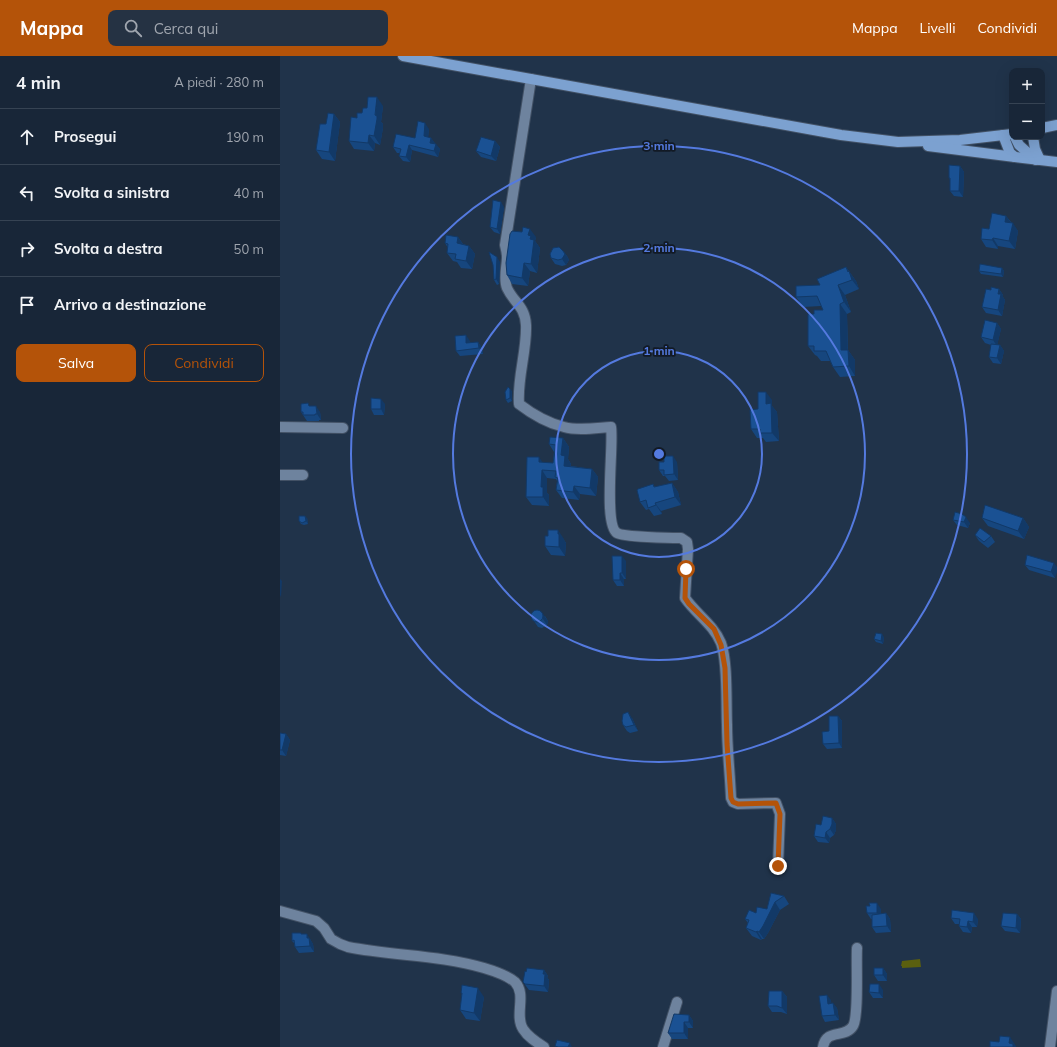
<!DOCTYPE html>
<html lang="it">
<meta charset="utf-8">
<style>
body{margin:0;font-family:Mulish,sans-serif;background:#253243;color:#f1f3f6}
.controls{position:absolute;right:12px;top:12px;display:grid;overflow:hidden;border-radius:8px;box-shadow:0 4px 16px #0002}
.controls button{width:36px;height:36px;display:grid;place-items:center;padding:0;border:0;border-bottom:1px solid #364353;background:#182638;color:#f1f3f6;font:20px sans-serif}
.stop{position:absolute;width:12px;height:12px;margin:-9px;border:3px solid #b45309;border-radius:50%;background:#fff}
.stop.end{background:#b45309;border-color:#fff;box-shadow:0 1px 4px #0008}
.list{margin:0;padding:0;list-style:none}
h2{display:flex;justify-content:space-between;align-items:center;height:52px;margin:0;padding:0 16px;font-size:17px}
h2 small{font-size:13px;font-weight:400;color:#9fa5ae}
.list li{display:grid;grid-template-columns:26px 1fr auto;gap:12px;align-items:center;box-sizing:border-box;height:56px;padding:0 16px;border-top:1px solid #364353}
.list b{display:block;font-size:15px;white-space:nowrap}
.list em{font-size:13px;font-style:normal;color:#9fa5ae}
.actions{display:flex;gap:8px;padding:12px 16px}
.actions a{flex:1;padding:9px 0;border:1px solid #b45309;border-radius:8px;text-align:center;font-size:14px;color:#b45309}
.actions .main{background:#b45309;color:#fff}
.icon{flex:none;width:22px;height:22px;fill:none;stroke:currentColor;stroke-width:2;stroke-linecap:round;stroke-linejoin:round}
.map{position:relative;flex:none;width:777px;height:991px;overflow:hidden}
header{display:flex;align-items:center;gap:24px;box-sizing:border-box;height:56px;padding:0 20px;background:#b45309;color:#fff}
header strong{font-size:19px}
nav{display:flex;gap:22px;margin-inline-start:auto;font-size:14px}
.search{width:280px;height:36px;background:#253243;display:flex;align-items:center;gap:10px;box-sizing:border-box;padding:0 14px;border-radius:8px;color:#9fa5ae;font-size:15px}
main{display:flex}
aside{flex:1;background:#182638}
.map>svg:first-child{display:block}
</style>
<header>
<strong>Mappa</strong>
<div class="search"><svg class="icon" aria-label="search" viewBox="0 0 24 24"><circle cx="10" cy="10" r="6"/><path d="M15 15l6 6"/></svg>Cerca qui</div>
<nav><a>Mappa</a><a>Livelli</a><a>Condividi</a></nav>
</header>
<main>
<aside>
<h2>4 min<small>A piedi · 280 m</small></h2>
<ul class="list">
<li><svg class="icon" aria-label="ahead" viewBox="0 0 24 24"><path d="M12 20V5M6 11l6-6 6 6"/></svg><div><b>Prosegui</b></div><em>190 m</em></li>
<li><svg class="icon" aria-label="left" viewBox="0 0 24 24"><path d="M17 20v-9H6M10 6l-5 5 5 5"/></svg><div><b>Svolta a sinistra</b></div><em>40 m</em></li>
<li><svg class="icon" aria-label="right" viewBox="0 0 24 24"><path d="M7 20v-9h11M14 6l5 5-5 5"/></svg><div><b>Svolta a destra</b></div><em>50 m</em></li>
<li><svg class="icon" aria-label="arrive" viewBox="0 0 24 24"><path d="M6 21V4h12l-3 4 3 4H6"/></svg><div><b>Arrivo a destinazione</b></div></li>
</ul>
<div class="actions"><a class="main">Salva</a><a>Condividi</a></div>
</aside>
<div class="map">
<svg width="777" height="991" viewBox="0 0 777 991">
<rect width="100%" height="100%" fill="#20334a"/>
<polygon fill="#5a5f0f" points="640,903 641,911 622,912 622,910 621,910 622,905"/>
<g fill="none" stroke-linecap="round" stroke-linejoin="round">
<g stroke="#425165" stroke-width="12">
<g id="minor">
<path d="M 251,23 L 225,189 C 226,193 227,197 227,201 C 227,211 223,222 227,232 C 234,247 245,250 246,269 C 247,295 237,322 239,348 C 252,358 267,367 284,371 C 298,375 316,372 331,371 C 334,389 323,468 337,477 C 343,481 391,482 401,482 L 407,486 L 408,493 L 405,542 C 417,559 433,568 441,587 C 448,606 446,648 447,669 C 447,693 450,717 451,742 L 453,746 L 458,748 L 496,747 L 500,758 L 498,810"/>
<polyline points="0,371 63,372"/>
<polyline points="0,419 23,419"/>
<path d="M 0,855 L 36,865 L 44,872 L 51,883 L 60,888 L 68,891 C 113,900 160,899 204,912 C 214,915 227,919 235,926 C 247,939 234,959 243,973 C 248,981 256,986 264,991"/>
<polyline points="383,991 397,946"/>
<path d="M 543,991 C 546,972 565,983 573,970 C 579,960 576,907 577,892"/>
<polyline points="770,991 777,935"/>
</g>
</g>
<g stroke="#425165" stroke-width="12">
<g id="major">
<polyline points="123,0 561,79 618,86 680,84 732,78"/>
<polyline points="762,72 777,69"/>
<polyline points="723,79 730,97 735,101 777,106"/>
<polyline points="735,81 739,89 756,104"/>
<polyline points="753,81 755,93 760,104"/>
<polyline points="648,90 735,101"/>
</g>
</g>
<use href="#minor" stroke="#6e839e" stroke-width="10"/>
<use href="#major" stroke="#7ca1d0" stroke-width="10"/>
</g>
<g fill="#16467e">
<polygon points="103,50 101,66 103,68 103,72 100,89 95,87 94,95 74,93 69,85 77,62 87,52"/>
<polygon points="54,58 60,66 55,105 42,103 36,94 46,68"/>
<polygon points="149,73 148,81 151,82 155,88 160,93 158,101 132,94 130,106 123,105 119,100 120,97 117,97 113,91 135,82"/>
<polygon points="215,85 220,91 216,105 201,101 196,95"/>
<polygon points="680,110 684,116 683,141 674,140 670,135 670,124 669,122"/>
<polygon points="224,151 220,178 214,176 210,171"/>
<polygon points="726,160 731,166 738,175 735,193 718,190 718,193 706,191 701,183 709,173"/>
<polygon points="178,181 183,188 189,190 195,198 192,213 181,212 177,206 173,205 167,197 168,192 165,187"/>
<polygon points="256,181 255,185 260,192 257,217 250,215 248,230 232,228 227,219"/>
<polygon points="283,195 287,200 289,204 286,209 282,210 275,208 271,202"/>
<polygon points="220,206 219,228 217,229 214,224"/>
<polygon points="566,211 576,225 579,233 565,239 571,256 567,258 568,294 575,304 575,320 560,321 553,311 550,305 541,305 537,300 535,299 528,290 534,258 543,254 541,250 523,251 516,241 540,229"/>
<polygon points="722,212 724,215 723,221 701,218 699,215"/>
<polygon points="719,233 723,239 723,241 725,244 722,260 706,257 702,251 711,234"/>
<polygon points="717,267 721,273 717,289 720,289 724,295 721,308 713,307 709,301 711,289 705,287 701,281"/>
<polygon points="190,285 190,287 198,286 202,292 203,298 180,300 176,295"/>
<polygon points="232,335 232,345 228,347 226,344"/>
<polygon points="492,344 492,350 497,356 499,385 486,386 483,382 477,382 471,373 478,353"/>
<polygon points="105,348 104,359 94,359 91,353"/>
<polygon points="30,350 40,356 41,364 39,364 39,365 27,365 21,356"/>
<polygon points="283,382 289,391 288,403 291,408 291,410 312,413 318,421 316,440 300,438 299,444 282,442 276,434 277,425 276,423 267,422 267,437 269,439 269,450 252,449 246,441 263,407 273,407 274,396 269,388"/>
<polygon points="397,406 398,424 389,425 385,420 383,420 379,414"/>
<polygon points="392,427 398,436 401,449 381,455 382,458 374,460 369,453 366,454 360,446 373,428 375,431"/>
<polygon points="27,462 28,468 24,469 21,468 19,465"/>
<polygon points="702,462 743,462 749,471 744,483 708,470"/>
<polygon points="673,464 690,467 688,472 677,469"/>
<polygon points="695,479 711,480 715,486 708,492 699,485"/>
<polygon points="284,483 284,484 286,487 285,500 271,499 265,490"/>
<polygon points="346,505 346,523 344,523 344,530 337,530 333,524"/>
<polygon points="774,507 775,522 749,514 745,509"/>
<polygon points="265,560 268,565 267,569 262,572 258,571 254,565"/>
<polygon points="604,581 603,588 596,586 594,583"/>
<polygon points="558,660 562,665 562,692 547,693 543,688 549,675"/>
<polygon points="352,662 358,675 350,677 347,675 343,669"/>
<polygon points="0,677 6,678 10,684 6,700 0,699"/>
<polygon points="552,762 556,768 556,774 554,779 550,782 549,787 538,786 534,780 541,769"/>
<polygon points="491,837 504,840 509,848 500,854 488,877 484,883 482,883 481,884 472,880 466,872 468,867 465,863 476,857 487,853"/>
<polygon points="601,853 601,858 606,857 610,863 611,876 596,877 592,871 592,863 591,863 587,857"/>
<polygon points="737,858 741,863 740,877 725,875 721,870"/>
<polygon points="671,862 698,863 697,871 692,871 691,877 683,876 679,870 679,868 675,868"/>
<polygon points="22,878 31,884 31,885 33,888 34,896 19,897 15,891 14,887 12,885"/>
<polygon points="603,912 607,918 607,925 598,925 594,919"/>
<polygon points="264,914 268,920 267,921 269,924 268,936 249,934 243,926 246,916"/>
<polygon points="603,934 603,942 593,942 589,936"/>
<polygon points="502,935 507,941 507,958 501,956 492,956 488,950"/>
<polygon points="181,937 204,941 200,965 186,963 180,954 182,938"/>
<polygon points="551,944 551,947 557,952 559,964 545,966 542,960"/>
<polygon points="409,959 413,965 413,972 408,972 408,983 392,983 388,977"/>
</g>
<g fill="#123967">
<polygon points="97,41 103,50 101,66 103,68 103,72 100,89 94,80"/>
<polygon points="54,58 60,66 55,105 49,96"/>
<polygon points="145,67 149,73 148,85 144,80"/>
<polygon points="89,79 95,87 94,95 88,87"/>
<polygon points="151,82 155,87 154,92 150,87"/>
<polygon points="215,85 220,91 216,105 211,100"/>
<polygon points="156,88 160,93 158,101 154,95"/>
<polygon points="129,89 132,94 130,106 126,101"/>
<polygon points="680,110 684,116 683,141 679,135"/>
<polygon points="221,146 224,151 220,178 217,173"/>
<polygon points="726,160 732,168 725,166"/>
<polygon points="733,167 738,175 735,193 729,185"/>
<polygon points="250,173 256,181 255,185 260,192 257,217 251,208 250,183 248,179"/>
<polygon points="178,181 184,190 177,187"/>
<polygon points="713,182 718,190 718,193 712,184"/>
<polygon points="189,190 195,198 192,213 186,205"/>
<polygon points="283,195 287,200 289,204 286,209 282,203"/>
<polygon points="217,201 220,206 219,228 216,223"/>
<polygon points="244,207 250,215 248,230 242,222"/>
<polygon points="566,211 576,225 579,233 572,224 568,216"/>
<polygon points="722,212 724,215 723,221 721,218"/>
<polygon points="558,229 565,239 571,256 564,246"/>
<polygon points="719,233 723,239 723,241 725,244 722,260 718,254 718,238"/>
<polygon points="560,248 567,258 568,304 561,294"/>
<polygon points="717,267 721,273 717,290 713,284"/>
<polygon points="186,279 190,285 190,293 186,287"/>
<polygon points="198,286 202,292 203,298 199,292"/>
<polygon points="720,289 724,295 721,308 717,302"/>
<polygon points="568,294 575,304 575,320 569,310"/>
<polygon points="230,333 232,335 232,345 230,342"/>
<polygon points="486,336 492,344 492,350 497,356 499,385 492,377 486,348"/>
<polygon points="101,343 105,348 104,359 101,353"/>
<polygon points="36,350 40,356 41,364 37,358"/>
<polygon points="283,382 289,391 288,403 291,408 290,418 284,410 281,399"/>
<polygon points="393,400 397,406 398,424 394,418"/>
<polygon points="259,401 265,410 265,415 259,406"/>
<polygon points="312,413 318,421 316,440 310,432"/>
<polygon points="262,414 267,422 267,437 269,439 269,450 263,441 261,431"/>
<polygon points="392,427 398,436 401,449 395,441"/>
<polygon points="294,430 300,438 299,444 293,436"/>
<polygon points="375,447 381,455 382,458 376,449"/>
<polygon points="25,460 27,462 28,468 26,465"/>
<polygon points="686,461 690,467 688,472 684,466"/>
<polygon points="743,462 749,471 744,483 738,475"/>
<polygon points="278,474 284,483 284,484 286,487 285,500 279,491"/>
<polygon points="342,500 346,505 346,523 342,517"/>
<polygon points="774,507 777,511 777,516 775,522 771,516"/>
<polygon points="340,517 344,523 344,530 340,524"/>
<polygon points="0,523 2,525 1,541 0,539"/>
<polygon points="261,555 268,565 267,569 263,563"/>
<polygon points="602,578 604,581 603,588 601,585"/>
<polygon points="348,656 352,662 358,675 354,669"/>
<polygon points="558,660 562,665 562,692 559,687"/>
<polygon points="6,678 10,684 6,700 2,694"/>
<polygon points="552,762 556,768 556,774 554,779 550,773"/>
<polygon points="546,776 550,782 549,787 545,782"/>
<polygon points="495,846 500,854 488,877 484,883 479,876"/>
<polygon points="597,847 601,853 601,863 597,857"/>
<polygon points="606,857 610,863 611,876 607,870"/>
<polygon points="694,857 698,863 697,871 693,866"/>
<polygon points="737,858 741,863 740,877 736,872"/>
<polygon points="688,865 692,871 691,877 687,871"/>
<polygon points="477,875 482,883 481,884 476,876"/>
<polygon points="27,878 33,888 34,896 30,890 27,882"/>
<polygon points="603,912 607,918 607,925 603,919"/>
<polygon points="264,914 268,920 267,921 269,924 268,936 264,930 263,918"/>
<polygon points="599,928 603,934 603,942 599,937"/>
<polygon points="198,932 204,941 200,965 194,957"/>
<polygon points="502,935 507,941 507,958 502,952"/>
<polygon points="547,939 551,944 552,953 548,948"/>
<polygon points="553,947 557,952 559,964 555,959"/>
<polygon points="409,959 413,965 413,972 409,966"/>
<polygon points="404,966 408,972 408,983 404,977"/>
<polygon points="730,981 736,990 736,991 732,991 729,987"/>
<polygon points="290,987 292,991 288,991"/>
</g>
<g fill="#1a5193" stroke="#123967">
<polygon points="88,41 97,41 95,59 97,60 97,63 94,80 89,79 88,87 69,85 71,61 77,62 77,57 82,57 83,52 87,52"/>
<polygon points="48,57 54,58 49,96 36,94 40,68 46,68"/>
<polygon points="138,65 145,67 144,80 151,82 150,87 156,88 154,95 129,89 126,101 119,100 121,93 113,91 116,78 135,82"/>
<polygon points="201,81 215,85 211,100 196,95"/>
<polygon points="669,109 680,110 679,135 670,135 670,122 669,122"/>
<polygon points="213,144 221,146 217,173 210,171"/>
<polygon points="712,157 726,160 725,166 733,167 729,185 713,182 712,184 701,183 702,172 709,173"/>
<polygon points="243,171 250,173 248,179 251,180 250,183 254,184 251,208 244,207 242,222 227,219 226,207 230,178 232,175 242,176"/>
<polygon points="166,179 178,181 177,187 189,190 186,205 175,203 176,198 167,197 168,188 165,187"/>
<polygon points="279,191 283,195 285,198 282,203 278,204 271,202 270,198 273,192"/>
<polygon points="209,196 217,201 216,223 214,224 213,209"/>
<polygon points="700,208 722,212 721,218 699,215"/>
<polygon points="566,211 568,216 569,215 572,224 558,229 564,246 560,248 561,294 568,294 569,310 553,311 546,295 534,295 534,290 528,290 528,258 534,258 534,254 543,254 537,240 516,241 516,230 540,229 537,223"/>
<polygon points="711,231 719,233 718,238 721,238 718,254 702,251 706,233 711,234"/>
<polygon points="705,264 717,267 713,284 701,281"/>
<polygon points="186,279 186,287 198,286 199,292 176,295 175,280"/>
<polygon points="711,288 720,289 717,302 709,301"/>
<polygon points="228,331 230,333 230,342 226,344 225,336"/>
<polygon points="478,336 486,336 486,348 491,347 492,377 480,377 480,373 471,373 470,354 478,353"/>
<polygon points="91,342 101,343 101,353 91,353"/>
<polygon points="28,347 29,350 36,350 37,358 35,358 35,359 23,359 23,356 21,356 21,348"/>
<polygon points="270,381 283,382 281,399 285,400 284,410 312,413 310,432 294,430 293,436 276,434 278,422 275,421 276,415 262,414 261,431 263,431 263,441 246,441 247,401 259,401 259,406 273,407 276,389 269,388"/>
<polygon points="384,400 393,400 394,418 384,419 384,414 379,414 379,406 384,406"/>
<polygon points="392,427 395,441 375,447 376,449 368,452 366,444 360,446 357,434 358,433 373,428 374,431"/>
<polygon points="705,449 743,462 738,475 702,462"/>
<polygon points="675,456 682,458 686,461 684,466 673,464"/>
<polygon points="19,460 25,460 26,465 22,467 19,465"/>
<polygon points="700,472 711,480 704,486 695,479"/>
<polygon points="268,474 278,474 278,478 279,478 279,491 265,490 265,480 268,480"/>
<polygon points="747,499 774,507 771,516 745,509"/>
<polygon points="332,500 342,500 342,517 340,517 340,524 333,524"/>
<circle cx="257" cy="560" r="6"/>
<polygon points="596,577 602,578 601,585 594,583"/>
<polygon points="348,656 354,669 346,671 343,669 342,665 343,658"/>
<polygon points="549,660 558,660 559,687 543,688 542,676 549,675"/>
<polygon points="0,677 6,678 2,694 0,694"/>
<polygon points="543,760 552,762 552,768 550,773 546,776 545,782 534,780 536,768 541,769"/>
<polygon points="491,837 504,840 495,846 483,870 479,876 477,875 476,876 466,872 469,864 465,863 469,854 476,857 477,851 487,853"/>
<polygon points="589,847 597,847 597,857 587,857 586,850 590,850"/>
<polygon points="672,854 694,857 693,866 688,865 687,871 679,870 680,863 671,862"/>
<polygon points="606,857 607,870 592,871 592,859"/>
<polygon points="723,857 737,858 736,872 721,870"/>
<polygon points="12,877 21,877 21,878 27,878 27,882 29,882 30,890 15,891 14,884 12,885"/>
<polygon points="247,912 264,914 263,918 265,918 264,930 245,928 243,926 245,915 246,916"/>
<rect x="594" y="912" width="9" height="7"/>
<polygon points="590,928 599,928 599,937 589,936"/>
<polygon points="182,929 198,932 194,957 180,954 182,937 181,937"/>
<polygon points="489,935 502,935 502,952 497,950 488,950"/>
<polygon points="547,939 548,948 553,947 555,959 542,960 539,940"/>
<polygon points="394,958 409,959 409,966 404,966 404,977 388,977"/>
<polygon points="720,980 730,981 729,987 733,988 733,991 710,991 710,985 719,986"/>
<polygon points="277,984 290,987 288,991 278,991 275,990"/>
</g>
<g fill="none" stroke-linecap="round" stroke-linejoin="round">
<polyline stroke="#b45309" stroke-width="5" points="406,513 405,542 409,548 434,573 441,589 445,612 447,688 451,742 453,746 458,748 496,747 500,758 498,810"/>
</g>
<g fill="none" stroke="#547adf" stroke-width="2">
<circle cx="379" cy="398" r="103"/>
<circle cx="379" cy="398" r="206"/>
<circle cx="379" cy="398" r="308"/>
</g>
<circle cx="379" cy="398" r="6" fill="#547adf" stroke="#121a25" stroke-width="2"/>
<g font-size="12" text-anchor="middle" font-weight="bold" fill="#547adf" stroke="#121a25" stroke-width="3.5" stroke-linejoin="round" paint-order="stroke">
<text x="379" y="94">3 min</text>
<text x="379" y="196">2 min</text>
<text x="379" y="299">1 min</text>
</g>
</svg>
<div class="controls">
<button>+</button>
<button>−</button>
</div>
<div class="stop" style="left:406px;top:513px"></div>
<div class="stop end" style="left:498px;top:810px"></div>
</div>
</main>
